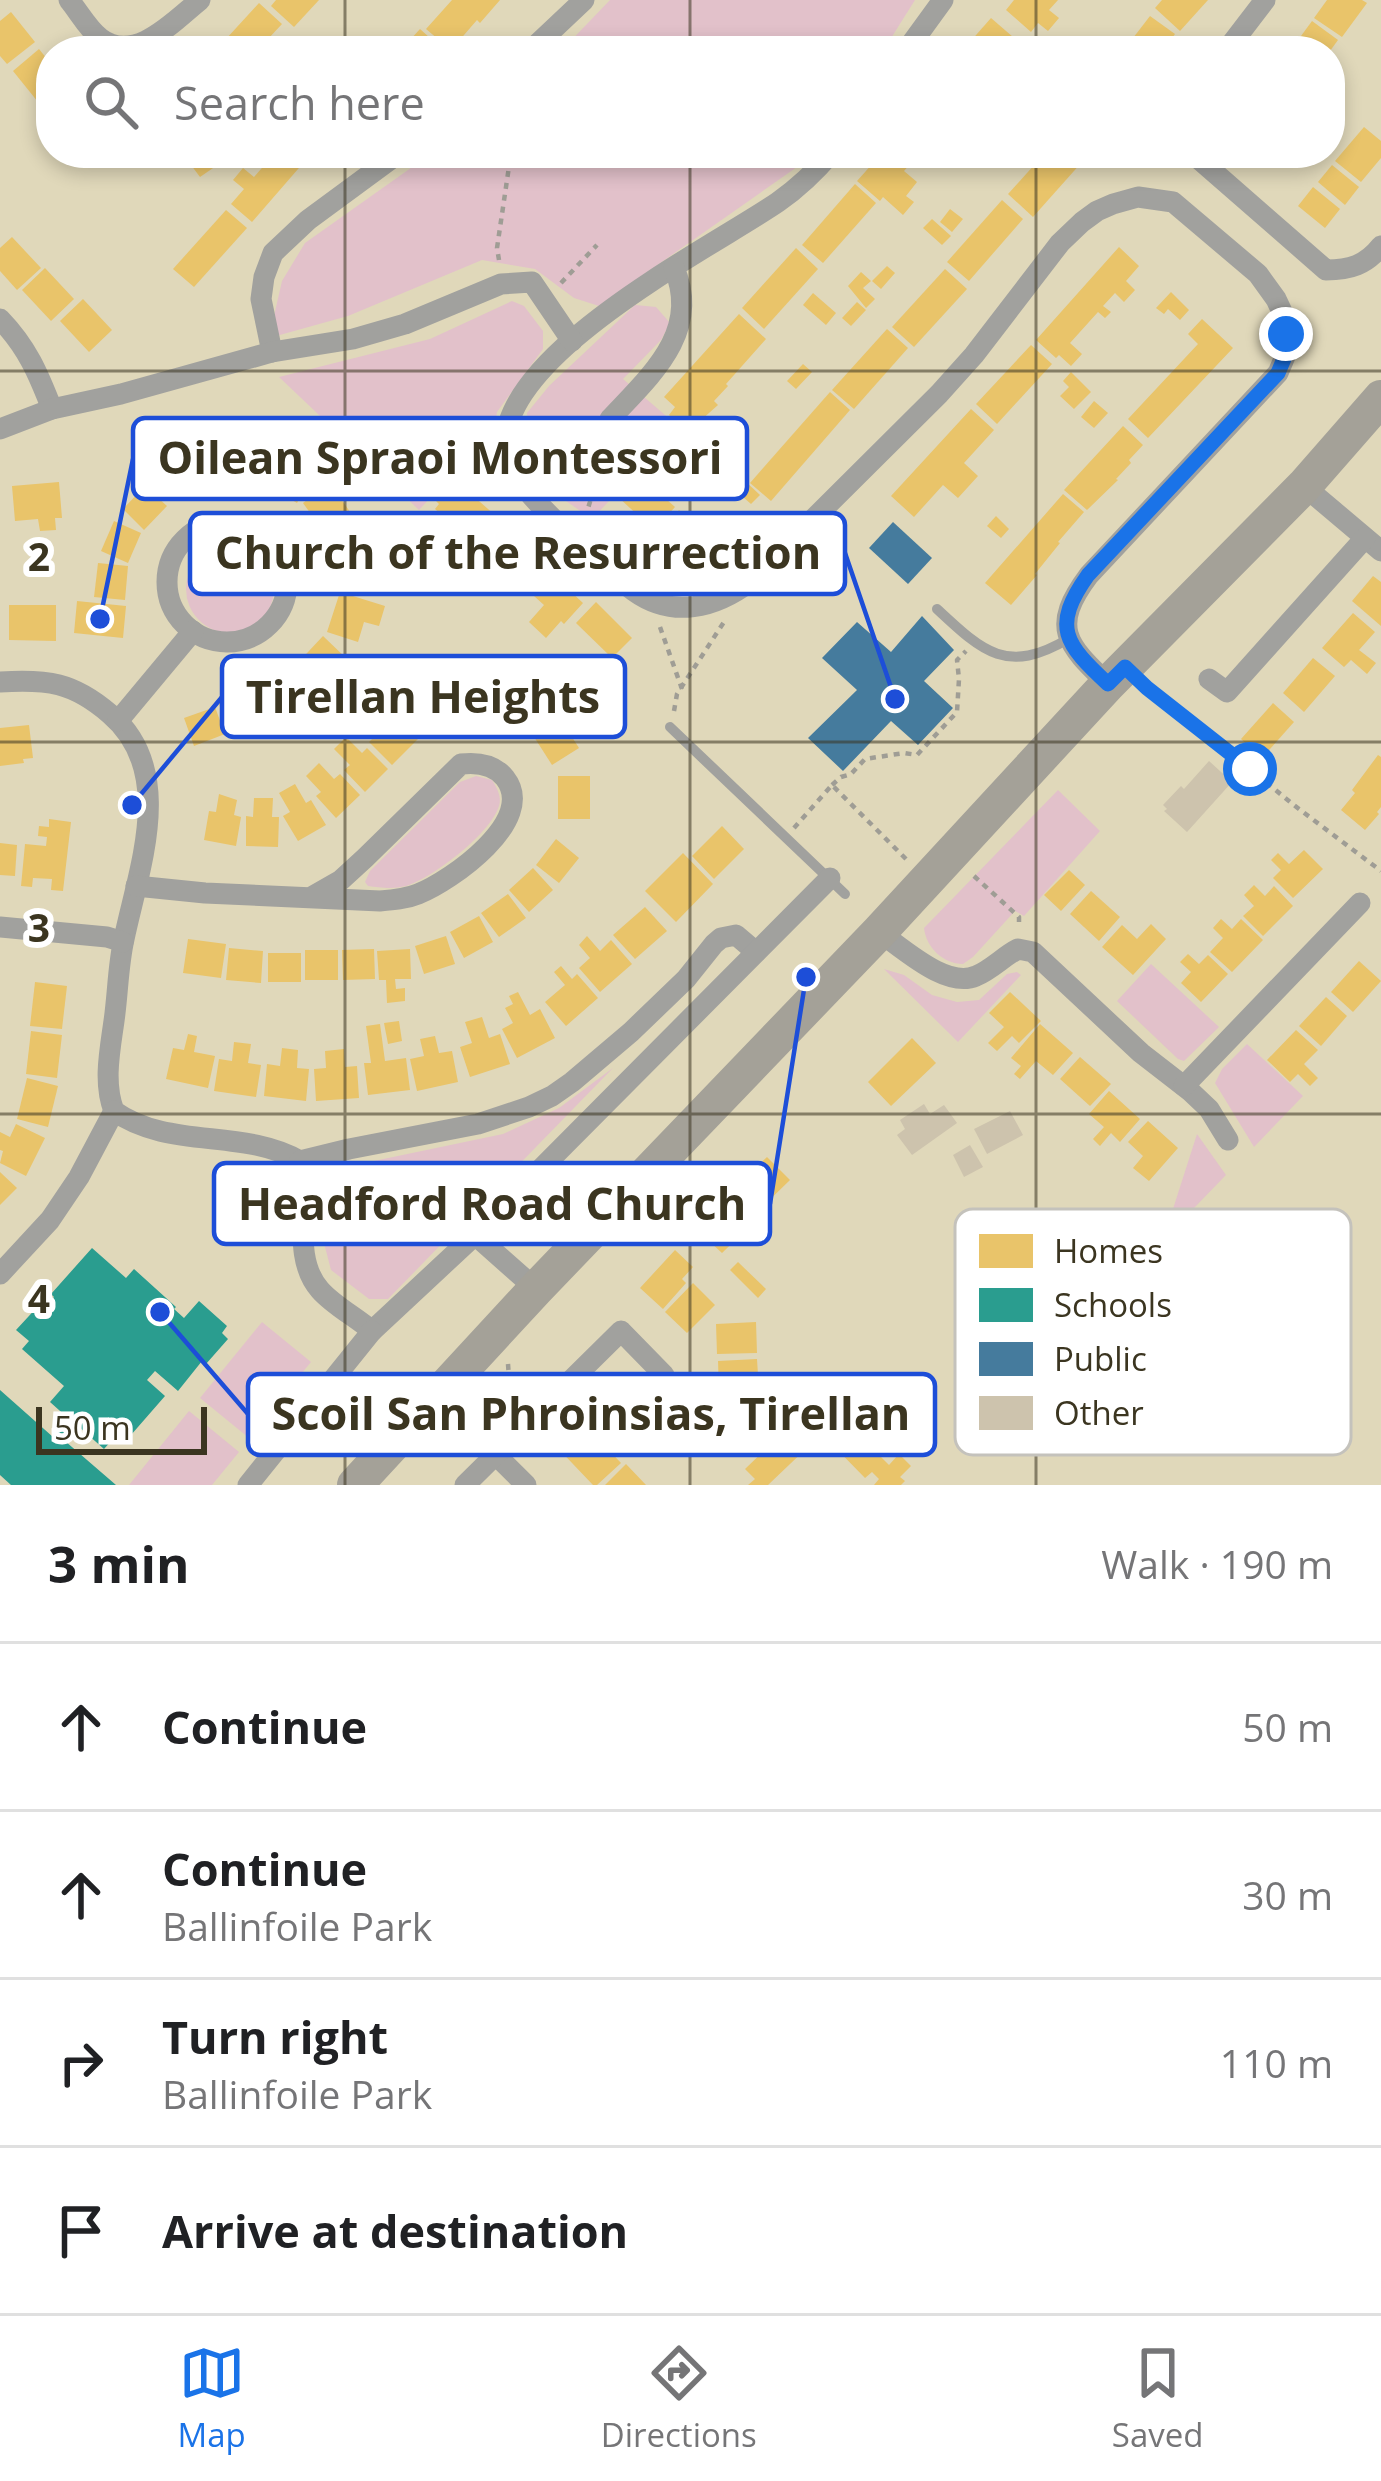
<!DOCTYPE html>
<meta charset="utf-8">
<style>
body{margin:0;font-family:"Open Sans",sans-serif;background:#f2f2f2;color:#202124}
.scale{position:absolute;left:36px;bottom:30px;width:171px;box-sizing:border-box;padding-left:12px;border:6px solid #3b3520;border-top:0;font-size:33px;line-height:42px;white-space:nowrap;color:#3b3520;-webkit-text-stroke:9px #fff;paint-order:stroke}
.stop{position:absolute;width:36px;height:36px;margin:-27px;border:9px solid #1a73e8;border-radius:50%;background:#fff}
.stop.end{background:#1a73e8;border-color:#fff;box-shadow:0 3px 12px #0008}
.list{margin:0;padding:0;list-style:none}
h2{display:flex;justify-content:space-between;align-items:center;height:156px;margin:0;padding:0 48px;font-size:51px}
h2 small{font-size:39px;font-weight:400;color:#757577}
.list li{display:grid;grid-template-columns:78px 1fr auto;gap:36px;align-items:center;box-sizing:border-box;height:168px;padding:0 48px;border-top:3px solid #e0e0e0}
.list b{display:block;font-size:45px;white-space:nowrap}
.list p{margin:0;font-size:39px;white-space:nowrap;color:#757577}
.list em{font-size:39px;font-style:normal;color:#757577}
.icon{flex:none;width:66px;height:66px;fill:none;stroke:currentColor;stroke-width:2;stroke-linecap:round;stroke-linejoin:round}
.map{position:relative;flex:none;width:1381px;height:1485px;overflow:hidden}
.search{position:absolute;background:#fff;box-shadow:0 6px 18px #0003;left:36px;right:36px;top:36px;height:132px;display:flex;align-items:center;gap:30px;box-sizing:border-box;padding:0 42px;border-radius:48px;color:#757577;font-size:45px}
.sheet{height:828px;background:#fff}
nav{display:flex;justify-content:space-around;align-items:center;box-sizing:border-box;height:168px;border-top:3px solid #e0e0e0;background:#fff;font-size:33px;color:#757577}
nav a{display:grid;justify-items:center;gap:6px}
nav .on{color:#1a73e8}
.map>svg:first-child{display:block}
</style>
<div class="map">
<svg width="1381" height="1485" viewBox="0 0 1381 1485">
<rect width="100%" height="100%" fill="#e0d8ba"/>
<g fill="#e2c1ca">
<polygon points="610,0 915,0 883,51 561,51"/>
<polygon points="432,153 817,153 599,306 574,298 535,269 482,260 348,316 269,338 282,281 305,243"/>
<polygon points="512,301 524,306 543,331 543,349 497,412 491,454 468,457 419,510 279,377 430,339"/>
<polygon points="635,305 656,307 670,323 661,340 623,379 679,427 592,519 530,476 527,413 549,386"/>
<circle cx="230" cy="589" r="44"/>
<path d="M 476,776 L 492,780 C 497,788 502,797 499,806 C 491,833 433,878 406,886 C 394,889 381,888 368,886 L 365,882 L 370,871 L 460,782 Z"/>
<path d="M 1058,790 L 1100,831 L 1024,916 L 1015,911 L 973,957 L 963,964 C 943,964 926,947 924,928 Z"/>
<polygon points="1151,964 1219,1027 1184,1061 1178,1059 1117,1001"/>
<polygon points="884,969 904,975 932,995 957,1002 979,1000 1007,974 1017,972 1021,975 958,1042"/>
<polygon points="1247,1044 1303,1096 1254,1147 1215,1083 1222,1069"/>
<polygon points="613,1068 388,1299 369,1299 331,1270 324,1243 328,1198 334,1179 350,1166 503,1134 559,1108"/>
<polygon points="1197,1134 1226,1175 1163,1240"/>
<polygon points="262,1322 311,1362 249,1438 200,1398"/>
<polygon points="189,1411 239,1452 212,1485 129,1485"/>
</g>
<g fill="#e9c46a">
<polygon points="276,0 319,0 294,27 271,6"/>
<polygon points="452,0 500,0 480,23 477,20 451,50 426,29"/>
<polygon points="1014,0 1058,0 1049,10 1059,18 1048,31 1038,23 1031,32 1006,10"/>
<polygon points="1162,0 1208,0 1180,31 1155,8"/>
<polygon points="1327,0 1362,0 1367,3 1342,37 1314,18"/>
<polygon points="259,3 282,24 268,39 281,51 215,51"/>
<polygon points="11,12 35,42 7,64 0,56 0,21"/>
<polygon points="1150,16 1175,34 1163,51 1123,51"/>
<polygon points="991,18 1013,37 1001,51 962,51"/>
<polygon points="1312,21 1338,40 1330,51 1290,51"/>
<polygon points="420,29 440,47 437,51 400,51"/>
<polygon points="39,49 51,64 51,91 38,102 13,71"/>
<polygon points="1364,127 1381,141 1381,158 1361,182 1335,161"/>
<polygon points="275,153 296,153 305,161 252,222 231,204 244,189 233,180 243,168 254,177"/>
<polygon points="882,153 920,153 904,171 917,182 906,196 914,202 903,215 883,197 880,201 857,181"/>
<polygon points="1045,153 1090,153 1033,217 1008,194"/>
<polygon points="207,154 216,166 200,177 191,165"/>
<polygon points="1332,165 1359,187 1345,205 1318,182"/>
<polygon points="855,184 876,203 823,263 802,245"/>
<polygon points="1313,187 1340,209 1325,228 1298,206"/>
<polygon points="1002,200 1023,219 969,281 947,262"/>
<polygon points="950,209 963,219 952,232 940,222"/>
<polygon points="226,210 247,228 194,287 173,269"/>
<polygon points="932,219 951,236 942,245 923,228"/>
<polygon points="12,237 41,268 17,290 0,271 0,248"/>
<polygon points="1119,247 1139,266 1126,281 1135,290 1124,302 1115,293 1103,306 1111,312 1105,318 1098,312 1070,343 1082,354 1071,366 1059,355 1056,358 1036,340"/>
<polygon points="796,248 818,269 764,329 742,308"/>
<polygon points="887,266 895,273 881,289 872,281"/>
<polygon points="45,268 74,299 51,321 22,290"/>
<polygon points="945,269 967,289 914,347 892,327"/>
<polygon points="861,272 871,281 863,288 875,299 866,308 848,286"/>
<polygon points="1171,292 1189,310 1180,320 1168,309 1164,314 1156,308"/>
<polygon points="813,293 836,313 826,325 803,305"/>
<polygon points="83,299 112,330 89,352 60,321"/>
<polygon points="857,302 866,310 851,326 842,318"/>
<polygon points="739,314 766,339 726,384 728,386 714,401 718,405 700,421 709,430 698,442 669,415 675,407 664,397"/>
<polygon points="1202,319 1233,348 1148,438 1128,419 1198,344 1188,334"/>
<polygon points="887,329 908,348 854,409 832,390"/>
<polygon points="1031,345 1052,364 997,424 976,404"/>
<polygon points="803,364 812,372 796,389 787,381"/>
<polygon points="1071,372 1091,392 1074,409 1060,396 1069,387 1063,381"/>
<polygon points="830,392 850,410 771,501 750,483"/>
<polygon points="1094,401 1108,413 1094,428 1081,417"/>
<polygon points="971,409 994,430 964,463 978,476 958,498 943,485 914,517 891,496"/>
<polygon points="1123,426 1143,445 1129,460 1131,463 1116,479 1118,480 1087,510 1064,490"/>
<polygon points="276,454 313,475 297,503 260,481"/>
<polygon points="194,455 206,485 166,501 154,471"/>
<polygon points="639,474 657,491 670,477 679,485 666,499 675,507 654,530 618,497"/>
<polygon points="455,480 496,516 477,537 448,512 444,517 435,509 439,504 436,501"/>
<polygon points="744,480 760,495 751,504 735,490"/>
<polygon points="59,482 62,518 55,518 56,530 40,531 38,519 15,521 12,486"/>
<polygon points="330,483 355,519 328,538 303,503"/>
<polygon points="145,486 167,506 144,530 123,509"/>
<polygon points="1063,494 1084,512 1058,542 1060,543 1035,574 1037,575 1011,605 985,583"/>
<polygon points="679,510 718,544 698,567 659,533"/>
<polygon points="996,516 1009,529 1001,538 987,526"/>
<polygon points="114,521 141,533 128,563 101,551"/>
<polygon points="98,563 128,566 125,600 94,597"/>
<polygon points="543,566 583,603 564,624 561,621 546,638 529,622 544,605 524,587"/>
<polygon points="1373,576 1381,582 1381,626 1352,601"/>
<polygon points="340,592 385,606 379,626 364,622 358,642 327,632"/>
<polygon points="77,601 126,606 123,638 74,633"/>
<polygon points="596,602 632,638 612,658 576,623"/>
<polygon points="9,605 56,605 56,641 9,640"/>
<polygon points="1353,613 1375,632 1359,650 1376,663 1367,674 1351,660 1344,667 1322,648"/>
<polygon points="323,636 348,660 317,693 293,668"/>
<polygon points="1313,658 1335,676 1304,712 1283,693"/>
<polygon points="254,687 267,720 230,733 218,701"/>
<polygon points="1273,703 1294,722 1262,758 1241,739"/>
<polygon points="375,706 391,721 399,713 422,735 392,765 369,742 378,733 363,718"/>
<polygon points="215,707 225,734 194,746 184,718"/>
<polygon points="556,712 579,748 552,765 529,729"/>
<polygon points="29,725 33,758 23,759 24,763 0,766 0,728"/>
<polygon points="346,737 362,753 367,748 388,769 365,792 344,770 350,765 334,749"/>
<polygon points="1378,755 1381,757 1381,807 1377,812 1379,814 1365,830 1341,810 1355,793 1352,790"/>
<polygon points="319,763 334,779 340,774 360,795 336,818 316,796 321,792 306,776"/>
<rect x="558" y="776" width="32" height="43"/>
<polygon points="295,784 306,803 311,800 326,825 298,841 283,816 290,812 279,793"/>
<polygon points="219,794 237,800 234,815 241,817 236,846 204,840 209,811 216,812"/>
<polygon points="254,798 273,798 272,817 279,817 278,847 246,846 246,816 253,817"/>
<polygon points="49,819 71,822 63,891 51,890 52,879 33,878 32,887 21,886 25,844 46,846 47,837 38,836 39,826 49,827"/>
<polygon points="722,826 744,849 714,879 692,856"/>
<polygon points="556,839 579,858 559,883 536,865"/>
<polygon points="0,843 17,845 15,876 0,875"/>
<polygon points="1304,850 1323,869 1293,898 1273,878 1281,870 1271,860 1278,853 1289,864"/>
<polygon points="683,853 713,884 676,922 645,891"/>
<polygon points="533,868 553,890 529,912 509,890"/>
<polygon points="1069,870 1085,885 1061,911 1044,895"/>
<polygon points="1254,885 1265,896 1274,886 1293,906 1263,936 1243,916 1254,906 1244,895"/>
<polygon points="1091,891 1120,917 1099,941 1070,914"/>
<polygon points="508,894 526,918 499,937 481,913"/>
<polygon points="645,907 667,931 635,959 613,935"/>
<polygon points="479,916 493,942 464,958 450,932"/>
<polygon points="1221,919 1232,929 1241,919 1263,940 1232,972 1210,952 1223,938 1213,928"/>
<polygon points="1151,924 1166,939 1133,975 1102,947 1122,925 1137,939"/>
<polygon points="446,936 455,964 424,974 415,946"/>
<polygon points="587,936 600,951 611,940 632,964 600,992 579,968 590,958 579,945"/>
<polygon points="188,939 226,944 221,978 183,973"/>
<polygon points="229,948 263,951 261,983 226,980"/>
<polygon points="374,949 375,979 343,980 342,950"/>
<polygon points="410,949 411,979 395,979 396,989 405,988 405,1001 387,1003 386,980 379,980 377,951"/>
<rect x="305" y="950" width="33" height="30"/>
<rect x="268" y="953" width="33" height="29"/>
<polygon points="1188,954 1199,964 1208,955 1228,974 1201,1002 1181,983 1191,972 1180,962"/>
<polygon points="1359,961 1381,981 1353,1012 1331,992"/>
<polygon points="561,966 572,979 577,974 598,998 566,1026 545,1002 565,985 554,972"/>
<polygon points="35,982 67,986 62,1029 30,1026"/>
<polygon points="518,992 530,1015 540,1009 555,1038 517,1058 502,1029 513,1023 505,1008 513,1004 509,996"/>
<polygon points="1010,992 1041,1021 1019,1043 1012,1036 997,1051 988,1043 1004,1027 989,1013"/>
<polygon points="1326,997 1347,1016 1321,1046 1299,1026"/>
<polygon points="482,1017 489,1038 500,1034 510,1064 470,1077 460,1047 472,1043 465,1022"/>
<polygon points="399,1021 402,1041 388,1044 384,1023"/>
<polygon points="380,1024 385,1061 406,1058 410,1090 368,1095 364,1063 371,1063 366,1026"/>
<polygon points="1040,1024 1073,1053 1053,1075 1036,1061 1020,1079 1014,1074 1021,1066 1011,1058"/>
<polygon points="1296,1030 1318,1050 1304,1064 1318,1078 1310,1086 1298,1074 1290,1082 1267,1060"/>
<polygon points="31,1031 62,1035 57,1078 26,1074"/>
<polygon points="188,1034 197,1036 194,1052 215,1056 208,1088 166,1079 173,1048 184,1050"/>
<polygon points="435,1036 439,1053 452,1051 458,1082 417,1091 410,1059 424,1056 420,1039"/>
<polygon points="912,1038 936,1063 891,1106 868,1082"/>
<polygon points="234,1042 251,1044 248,1063 261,1065 256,1097 214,1091 219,1059 232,1061"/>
<polygon points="282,1048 298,1050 297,1068 309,1069 306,1101 264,1096 267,1064 280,1066"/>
<polygon points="344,1049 345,1067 357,1066 359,1098 316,1101 314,1069 326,1068 325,1051"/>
<polygon points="1080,1057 1111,1084 1090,1106 1060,1079"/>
<polygon points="27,1078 58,1086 48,1127 17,1119"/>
<polygon points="1109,1091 1140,1119 1120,1142 1111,1133 1100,1146 1093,1139 1104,1127 1089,1114"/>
<polygon points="1148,1121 1178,1148 1149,1181 1133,1168 1143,1156 1128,1142"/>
<polygon points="16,1124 45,1138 26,1176 0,1163 3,1151 0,1150 0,1132 10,1137"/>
<polygon points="767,1157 790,1180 755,1214 732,1191"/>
<polygon points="0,1172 17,1188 0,1205"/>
<polygon points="726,1199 751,1225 722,1253 695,1228"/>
<polygon points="675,1250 693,1267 682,1279 686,1283 663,1309 640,1288"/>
<polygon points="738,1262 766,1289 758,1298 730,1270"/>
<polygon points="693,1283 715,1305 687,1333 665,1312"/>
<polygon points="756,1322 757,1353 717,1354 716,1324"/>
<polygon points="757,1359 759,1390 719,1392 718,1361"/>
<polygon points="799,1386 815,1401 820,1396 889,1465 899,1454 911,1466 900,1477 905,1481 901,1485 874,1485 879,1479 872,1472 865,1478 821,1433 825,1428 818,1421 808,1431 796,1419 802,1414 786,1398"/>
<polygon points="600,1416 615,1430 602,1443 621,1463 597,1485 593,1485 552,1442 578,1417 589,1428"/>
<polygon points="791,1425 811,1444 768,1485 748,1485 755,1479 745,1469"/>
<polygon points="626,1464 646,1485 605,1485"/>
</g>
<polygon fill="#2a9d8f" points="92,1248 126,1278 134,1269 176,1307 174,1309 184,1318 199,1301 227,1326 222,1333 228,1339 206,1364 202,1361 178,1391 155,1371 147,1380 165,1396 131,1435 123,1428 104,1449 78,1426 65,1441 116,1485 11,1485 0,1475 0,1390 53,1437 69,1419 50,1402 64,1386 22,1349 29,1341 16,1330 40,1304 45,1307 54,1297 51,1294"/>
<g fill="#457b9d">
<polygon points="893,522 932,558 908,584 869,548"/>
<polygon points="922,616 954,650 924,681 953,708 918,745 891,721 843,771 808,738 857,690 822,658 857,622 891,652"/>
</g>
<g fill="#cdc3ad">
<polygon points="1209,761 1232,782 1187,832 1164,811 1167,809 1163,805 1181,786 1184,789"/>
<polygon points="924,1104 930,1114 944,1105 957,1123 912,1155 897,1135 905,1129 900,1120"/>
<polygon points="1010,1111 1023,1135 987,1154 974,1129"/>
<polygon points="970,1145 983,1167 964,1177 953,1155"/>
</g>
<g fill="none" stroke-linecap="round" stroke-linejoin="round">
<g stroke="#9f9d95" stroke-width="4.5" stroke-dasharray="6 6" stroke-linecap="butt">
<polyline points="499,260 497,248 511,153"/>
<polyline points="561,283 597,245"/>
<polyline points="585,518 610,437"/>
<polyline points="660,627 682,689"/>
<polyline points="1145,685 1299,809 1381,871"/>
<polyline points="674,711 677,694 724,622"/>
<polyline points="832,785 841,777 851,774 865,759 904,753 917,755 957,712 959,679 957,660 966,651"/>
<polyline points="794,828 832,785 906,859"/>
<polyline points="974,876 1019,917 1019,928"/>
<polyline points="508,1364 511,1406"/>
</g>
<g stroke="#a1a19e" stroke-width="10">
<path d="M 937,609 C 983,652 1007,675 1068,639"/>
<polyline points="670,727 845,894"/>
</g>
<g stroke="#a1a19e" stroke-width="21">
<path d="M 69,0 C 79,12 88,29 100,38 C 134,65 174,21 200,0"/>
<polyline points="530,51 584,0"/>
<polyline points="906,51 943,0"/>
<polyline points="1226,51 1265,0"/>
<path d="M 831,153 C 815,172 798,188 778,202 C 713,247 478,364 508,461 C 517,491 606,570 634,591 C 673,619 715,608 751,581 L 939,394 L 974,355 L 1060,243 L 1082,222 L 1097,211 L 1113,204 L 1138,197 L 1173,202 L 1258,274 L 1276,299 L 1284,316 L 1286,354 L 1278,373 L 1089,575 C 1050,627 1066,644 1108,684"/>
<path d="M 1192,153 L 1326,270 C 1350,270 1366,265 1381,246"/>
<path d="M 0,319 C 27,347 38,373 52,409"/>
<polyline points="272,352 261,299 264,277 273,253 308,220 399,153"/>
<path d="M 610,419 C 649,377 702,332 674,268"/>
<polyline points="0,429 52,409 121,394 272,352 353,339 405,324 501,284 532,282 572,341"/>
<polyline points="1304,486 1381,551"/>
<circle cx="227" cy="582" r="60"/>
<polyline points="1209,679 1227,692 1365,538"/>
<path d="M 0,682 C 47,679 73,682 110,714 C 177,771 139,867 124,939 C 118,965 118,993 114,1021 C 110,1050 103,1083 114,1111 C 169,1150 243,1128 300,1161 C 311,1201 290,1256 320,1290 C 334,1306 356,1317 372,1331 L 475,1235 L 536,1289"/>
<polyline points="118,721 193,631"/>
<path d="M 136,886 L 205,893 L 380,901 C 393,900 406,899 418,894 C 451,881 538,820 505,778 C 494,764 478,762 461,764 L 365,858 L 341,880 L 313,896"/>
<polyline points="0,927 107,937 123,942"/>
<path d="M 879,932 C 903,948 946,989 976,976 C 991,970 1004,956 1018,949 L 1033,952 L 1141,1053 L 1190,1091 L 1209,1109 L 1228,1140"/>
<polyline points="1184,1086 1360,903"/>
<polyline points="300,1161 349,1149 478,1124 529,1107 552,1096 572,1082 631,1032 686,979 714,944 721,938 736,935 756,952"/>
<polyline points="475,1235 830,878"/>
<polyline points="0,1274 50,1220 79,1177 114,1111"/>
<polyline points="495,1454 526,1485"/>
<polyline points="248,1485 372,1331"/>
<polyline points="465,1485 621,1331 664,1375"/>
</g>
<polyline stroke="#a4a198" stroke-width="36" points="355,1485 536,1289 879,932 1108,684 1304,486 1381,398"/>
</g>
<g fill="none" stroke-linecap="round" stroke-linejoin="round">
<path stroke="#1a73e8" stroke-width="15" d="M 1250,769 L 1147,688 L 1125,667 L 1108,684 C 1065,644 1051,627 1088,575 L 1278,373 L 1286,354 L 1286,334"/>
</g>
<path fill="none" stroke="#3b3520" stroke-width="3" stroke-opacity="0.55" d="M 345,0 L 345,51M 690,0 L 690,51M 1036,0 L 1036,51M 345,153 L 345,1485M 690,153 L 690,1485M 1036,153 L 1036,1485M 0,371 L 1381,371M 0,742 L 1381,742M 0,1114 L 1381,1114"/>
<rect x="955" y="1209" width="396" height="246" rx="18" fill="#fff" stroke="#c4c2bc" stroke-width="3"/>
<rect x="979" y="1234" width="54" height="34" fill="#e9c46a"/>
<rect x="979" y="1288" width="54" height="34" fill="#2a9d8f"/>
<rect x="979" y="1342" width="54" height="34" fill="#457b9d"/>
<rect x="979" y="1396" width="54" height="34" fill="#cdc3ad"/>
<g font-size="33" fill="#3b3520">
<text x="1054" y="1263">Homes</text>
<text x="1054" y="1317">Schools</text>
<text x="1054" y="1371">Public</text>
<text x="1054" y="1425">Other</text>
</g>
<g font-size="39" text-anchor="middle" font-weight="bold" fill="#3b3520" stroke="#fff" stroke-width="12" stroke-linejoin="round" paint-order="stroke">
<text x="39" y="571">2</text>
<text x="39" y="942">3</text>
<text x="39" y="1313">4</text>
</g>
<path fill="none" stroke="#1d4ed8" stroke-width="4.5" d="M100 619L133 459M895 699L845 553M132 805L222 697M806 977L770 1204M160 1312L248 1414"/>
<g fill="#1d4ed8" stroke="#fff" stroke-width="4.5">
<circle cx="100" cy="619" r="12"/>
<circle cx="895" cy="699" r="12"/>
<circle cx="132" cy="805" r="12"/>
<circle cx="806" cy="977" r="12"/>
<circle cx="160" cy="1312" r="12"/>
</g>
<g fill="#fff" stroke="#1d4ed8" stroke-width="4.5">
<rect x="133" y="418" width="614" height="81" rx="12"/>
<rect x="190" y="513" width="655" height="81" rx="12"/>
<rect x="222" y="656" width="403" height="81" rx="12"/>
<rect x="214" y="1163" width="556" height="81" rx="12"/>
<rect x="248" y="1374" width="687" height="81" rx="12"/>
</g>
<g font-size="45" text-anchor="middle" font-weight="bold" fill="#3b3520">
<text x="440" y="474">Oilean Spraoi Montessori</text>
<text x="518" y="569">Church of the Resurrection</text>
<text x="423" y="713">Tirellan Heights</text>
<text x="492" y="1220">Headford Road Church</text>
<text x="591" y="1430">Scoil San Phroinsias, Tirellan</text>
</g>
</svg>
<div class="scale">50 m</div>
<div class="stop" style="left:1250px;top:769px"></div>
<div class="stop end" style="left:1286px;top:334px"></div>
<div class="search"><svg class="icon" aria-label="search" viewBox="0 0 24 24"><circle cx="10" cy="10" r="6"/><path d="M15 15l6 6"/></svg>Search here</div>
</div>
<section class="sheet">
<h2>3 min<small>Walk · 190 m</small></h2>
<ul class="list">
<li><svg class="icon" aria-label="ahead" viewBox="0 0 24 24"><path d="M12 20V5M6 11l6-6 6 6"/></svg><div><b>Continue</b></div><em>50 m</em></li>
<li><svg class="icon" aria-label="ahead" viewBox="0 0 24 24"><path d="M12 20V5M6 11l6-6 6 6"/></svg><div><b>Continue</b><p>Ballinfoile Park</p></div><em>30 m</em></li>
<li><svg class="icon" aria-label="right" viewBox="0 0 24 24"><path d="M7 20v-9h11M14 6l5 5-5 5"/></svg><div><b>Turn right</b><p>Ballinfoile Park</p></div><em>110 m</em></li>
<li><svg class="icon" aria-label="arrive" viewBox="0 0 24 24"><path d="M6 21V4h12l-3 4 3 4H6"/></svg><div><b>Arrive at destination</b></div></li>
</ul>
</section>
<nav>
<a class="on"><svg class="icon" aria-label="map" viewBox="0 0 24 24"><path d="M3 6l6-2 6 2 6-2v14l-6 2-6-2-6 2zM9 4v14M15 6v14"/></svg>Map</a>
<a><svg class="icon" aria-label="directions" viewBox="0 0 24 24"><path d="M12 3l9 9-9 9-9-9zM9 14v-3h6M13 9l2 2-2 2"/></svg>Directions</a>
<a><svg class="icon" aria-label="saved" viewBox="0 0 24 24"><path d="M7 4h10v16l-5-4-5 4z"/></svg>Saved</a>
</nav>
